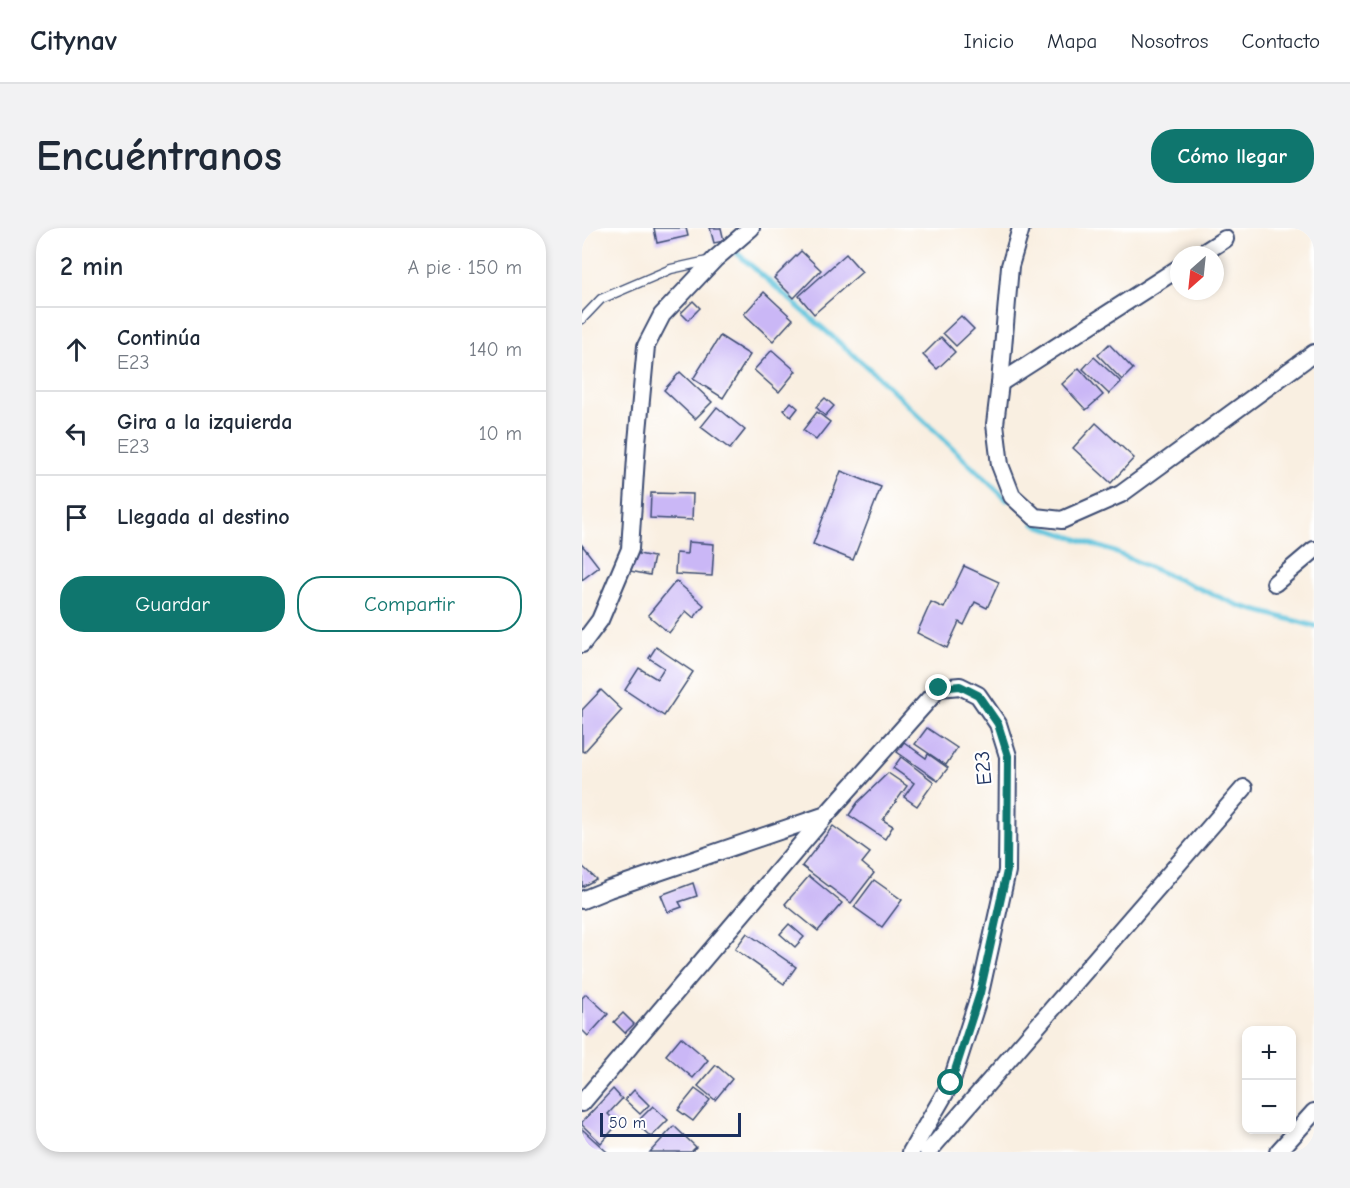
<!DOCTYPE html>
<html lang="es">
<meta charset="utf-8">
<style>
body{margin:0;font-family:"Comic Neue",sans-serif;background:#f2f2f3;color:#1f2937}
.controls{position:absolute;right:18px;bottom:18px;display:grid;overflow:hidden;border-radius:12px;box-shadow:0 3px 9px #0003}
.controls button{width:54px;height:54px;display:grid;place-items:center;padding:0;border:0;border-bottom:2px solid #e0e1e3;background:#fff;color:#1f2937;font:30px sans-serif}
.compass{position:absolute;left:588px;top:18px;width:54px;height:54px;border-radius:50%;background:#fff;box-shadow:0 3px 9px #0003;rotate:207deg}
.scale{position:absolute;left:18px;bottom:15px;width:141px;box-sizing:border-box;padding-left:6px;border:3px solid #1b2f5e;border-top:0;font-size:16px;line-height:21px;white-space:nowrap;color:#1b2f5e;-webkit-text-stroke:4px #fff;paint-order:stroke}
.stop{position:absolute;width:18px;height:18px;margin:-14px;border:4px solid #0f766e;border-radius:50%;background:#fff}
.stop.end{background:#0f766e;border-color:#fff;box-shadow:0 2px 6px #0008}
.list{margin:0;padding:0;list-style:none}
h2{display:flex;justify-content:space-between;align-items:center;height:78px;margin:0;padding:0 24px;font-size:26px}
h2 small{font-size:20px;font-weight:400;color:#747a83}
.list li{display:grid;grid-template-columns:39px 1fr auto;gap:18px;align-items:center;box-sizing:border-box;height:84px;padding:0 24px;border-top:2px solid #e0e1e3}
.list b{display:block;font-size:22px;white-space:nowrap}
.list p{margin:0;font-size:20px;white-space:nowrap;color:#747a83}
.list em{font-size:20px;font-style:normal;color:#747a83}
.actions{display:flex;gap:12px;padding:18px 24px}
.actions a{flex:1;padding:14px 0;border:2px solid #0f766e;border-radius:24px;text-align:center;font-size:21px;color:#0f766e}
.actions .main{background:#0f766e;color:#fff}
.icon{flex:none;width:33px;height:33px;fill:none;stroke:currentColor;stroke-width:2;stroke-linecap:round;stroke-linejoin:round}
.map{position:relative;flex:none;width:732px;height:924px;overflow:hidden;border-radius:24px}
header{display:flex;align-items:center;gap:36px;box-sizing:border-box;height:84px;padding:0 30px;background:#fff;border-bottom:2px solid #e0e1e3}
header strong{font-size:28px}
nav{display:flex;gap:33px;margin-inline-start:auto;font-size:21px}
.intro{display:flex;align-items:center;justify-content:space-between;box-sizing:border-box;height:144px;padding:0 36px}
h1{margin:0;font-size:42px}
.button{padding:15px 27px;border-radius:24px;background:#0f766e;color:#fff;font-size:21px;font-weight:700}
main{display:flex;gap:36px;padding:0 36px}
aside{flex:1;background:#fff;border-radius:24px;box-shadow:0 3px 9px #0003}
.map>svg:first-child{display:block}
</style>
<header>
<strong>Citynav</strong>
<nav><a>Inicio</a><a>Mapa</a><a>Nosotros</a><a>Contacto</a></nav>
</header>
<div class="intro"><h1>Encuéntranos</h1><a class="button">Cómo llegar</a></div>
<main>
<aside>
<h2>2 min<small>A pie · 150 m</small></h2>
<ul class="list">
<li><svg class="icon" aria-label="ahead" viewBox="0 0 24 24"><path d="M12 20V5M6 11l6-6 6 6"/></svg><div><b>Continúa</b><p>E23</p></div><em>140 m</em></li>
<li><svg class="icon" aria-label="left" viewBox="0 0 24 24"><path d="M17 20v-9H6M10 6l-5 5 5 5"/></svg><div><b>Gira a la izquierda</b><p>E23</p></div><em>10 m</em></li>
<li><svg class="icon" aria-label="arrive" viewBox="0 0 24 24"><path d="M6 21V4h12l-3 4 3 4H6"/></svg><div><b>Llegada al destino</b></div></li>
</ul>
<div class="actions"><a class="main">Guardar</a><a>Compartir</a></div>
</aside>
<div class="map">
<svg width="732" height="924" viewBox="0 0 732 924">
<rect width="100%" height="100%" fill="#fff"/>
<filter id="ink" filterUnits="userSpaceOnUse"><feTurbulence type="fractalNoise" baseFrequency=".0167" numOctaves="2"/><feDisplacementMap in="SourceGraphic" scale="12" xChannelSelector="R" yChannelSelector="G"/><feConvolveMatrix kernelMatrix="1 2 1 2 8 2 1 2 1" color-interpolation-filters="sRGB"/></filter>
<filter id="wash" filterUnits="userSpaceOnUse"><feTurbulence type="fractalNoise" baseFrequency=".008" numOctaves="4" result="noise"/><feDisplacementMap in="SourceGraphic" scale="24" xChannelSelector="R" yChannelSelector="G"/><feGaussianBlur stdDeviation="1.35" result="paint"/><feColorMatrix in="noise" values="0 0 0 0 0 0 0 0 0 0 0 0 0 0 0 0 0 1.4 0 .05"/><feComposite in="paint" operator="in"/></filter>
<g filter="url(#wash)">
<rect width="100%" height="100%" fill="#f9efe1"/>
<g fill="none" stroke-linecap="round" stroke-linejoin="round">
<g stroke="#60c4dd" stroke-width="5">
<polyline points="148,19 292,145 425,272"/>
<polyline points="452,296 530,323 658,378 732,398"/>
</g>
</g>
<g id="blocks">
<g fill="#cab7f6">
<polygon points="72,0 104,0 106,8 75,15"/>
<polygon points="128,0 139,0 142,13 132,15"/>
<polygon points="219,23 239,42 212,70 192,50"/>
<polygon points="264,26 280,44 232,86 217,68"/>
<polygon points="182,64 211,91 191,113 162,86"/>
<polygon points="111,73 118,80 106,92 99,85"/>
<polygon points="379,88 392,101 374,118 361,105"/>
<polygon points="138,108 168,127 141,170 111,151"/>
<polygon points="359,109 373,124 355,141 341,127"/>
<polygon points="527,116 551,141 540,152 516,127"/>
<polygon points="190,122 214,143 197,164 172,142"/>
<polygon points="512,129 539,154 527,166 501,141"/>
<polygon points="497,140 521,167 504,182 480,156"/>
<polygon points="98,144 130,174 113,191 82,162"/>
<polygon points="243,170 252,178 243,188 234,179"/>
<polygon points="209,174 216,180 209,189 202,182"/>
<polygon points="135,179 163,202 148,221 119,199"/>
<polygon points="235,184 248,194 234,212 221,202"/>
<polygon points="514,195 552,230 529,255 491,220"/>
<polygon points="259,243 299,259 271,332 231,316"/>
<polygon points="69,265 111,266 110,292 68,290"/>
<polygon points="106,314 132,316 130,348 93,346 94,325 105,326"/>
<polygon points="0,317 17,339 0,352"/>
<polygon points="52,325 72,329 68,347 48,343"/>
<polygon points="382,338 417,354 405,380 393,374 382,397 377,394 365,420 335,405 349,374 362,380"/>
<polygon points="94,353 122,377 112,390 104,383 87,405 66,387"/>
<polygon points="74,419 111,444 82,488 43,462 57,440 75,451 82,440 67,430"/>
<polygon points="19,462 40,482 2,524 0,523 0,482"/>
<polygon points="345,500 375,520 364,537 333,516"/>
<polygon points="322,514 344,530 346,526 366,540 356,553 315,524"/>
<polygon points="319,529 352,554 335,578 322,569 332,555 311,540"/>
<polygon points="306,545 325,558 301,592 311,598 303,611 267,587 276,574"/>
<polygon points="251,598 288,625 280,635 292,645 269,675 220,638"/>
<polygon points="0,638 14,651 0,659"/>
<polygon points="227,648 260,675 236,703 203,676"/>
<polygon points="292,652 320,672 300,699 272,679"/>
<polygon points="111,655 115,668 97,674 100,679 86,684 79,667"/>
<polygon points="207,696 222,709 213,719 198,706"/>
<polygon points="165,705 214,739 202,756 153,721"/>
<polygon points="4,766 26,786 6,808 0,802 0,770"/>
<polygon points="41,785 52,796 43,805 32,794"/>
<polygon points="99,809 126,832 111,850 84,827"/>
<polygon points="134,837 150,851 133,872 116,858"/>
<polygon points="31,861 40,871 26,886 36,896 19,915 0,897 0,894"/>
<polygon points="113,861 128,872 111,893 96,882"/>
<polygon points="52,862 67,877 58,886 43,872"/>
<polygon points="71,878 86,892 69,909 54,895"/>
<polygon points="92,898 114,919 109,924 68,924"/>
<polygon points="0,901 25,924 0,924"/>
</g>
</g>
</g>
<g filter="url(#ink)">
<use href="#blocks" fill-opacity="0" stroke="#3c4c72" stroke-width="1.5"/>
<g fill="none" stroke-linecap="round" stroke-linejoin="round">
<g stroke="#3c4c72" stroke-width="11">
<polyline id="service" points="0,91 19,71 89,41 130,32"/>
</g>
<g stroke="#3c4c72" stroke-width="20">
<g id="minor">
<polyline points="439,0 428,38 418,155 413,196 418,237 430,268 453,289 480,292 539,266 732,125"/>
<polyline points="618,27 643,11"/>
<polyline points="418,155 597,40"/>
<polyline points="693,355 732,322"/>
<polyline points="0,416 18,392 48,321 55,214 64,118 80,87 133,31 169,0"/>
<polyline points="0,672 27,661 244,587 357,460 378,458 396,467 416,496 426,528 425,643 398,765 369,855 329,924"/>
<polyline points="0,875 243,588"/>
<polyline points="346,924 662,560"/>
<polyline points="696,924 732,884"/>
</g>
</g>
<use href="#service" stroke="#fff" stroke-width="8"/>
<use href="#minor" stroke="#fff" stroke-width="16"/>
</g>
</g>
<g fill="none" stroke-linecap="round" stroke-linejoin="round" filter="url(#ink)">
<polyline stroke="#0f766e" stroke-width="8" points="357,460 378,458 396,467 416,496 426,528 425,643 398,765 369,855"/>
</g>
<g text-anchor="middle" dominant-baseline="central" stroke-width="4.5" stroke-linejoin="round" paint-order="stroke">
<g font-size="21" fill="#1b2f5e" stroke="#fff">
<text transform="translate(401 540) rotate(-95)">E23</text>
</g>
</g>
</svg>
<div class="controls">
<button>+</button>
<button>−</button>
</div>
<svg class="compass" viewBox="-18 -18 36 36"><path d="M0-13l5 13h-10z" fill="#e53935"/><path d="M0 13l5-13h-10z" fill="#747a83"/></svg>
<div class="scale">50 m</div>
<div class="stop" style="left:369px;top:855px"></div>
<div class="stop end" style="left:357px;top:460px"></div>
</div>
</main>
